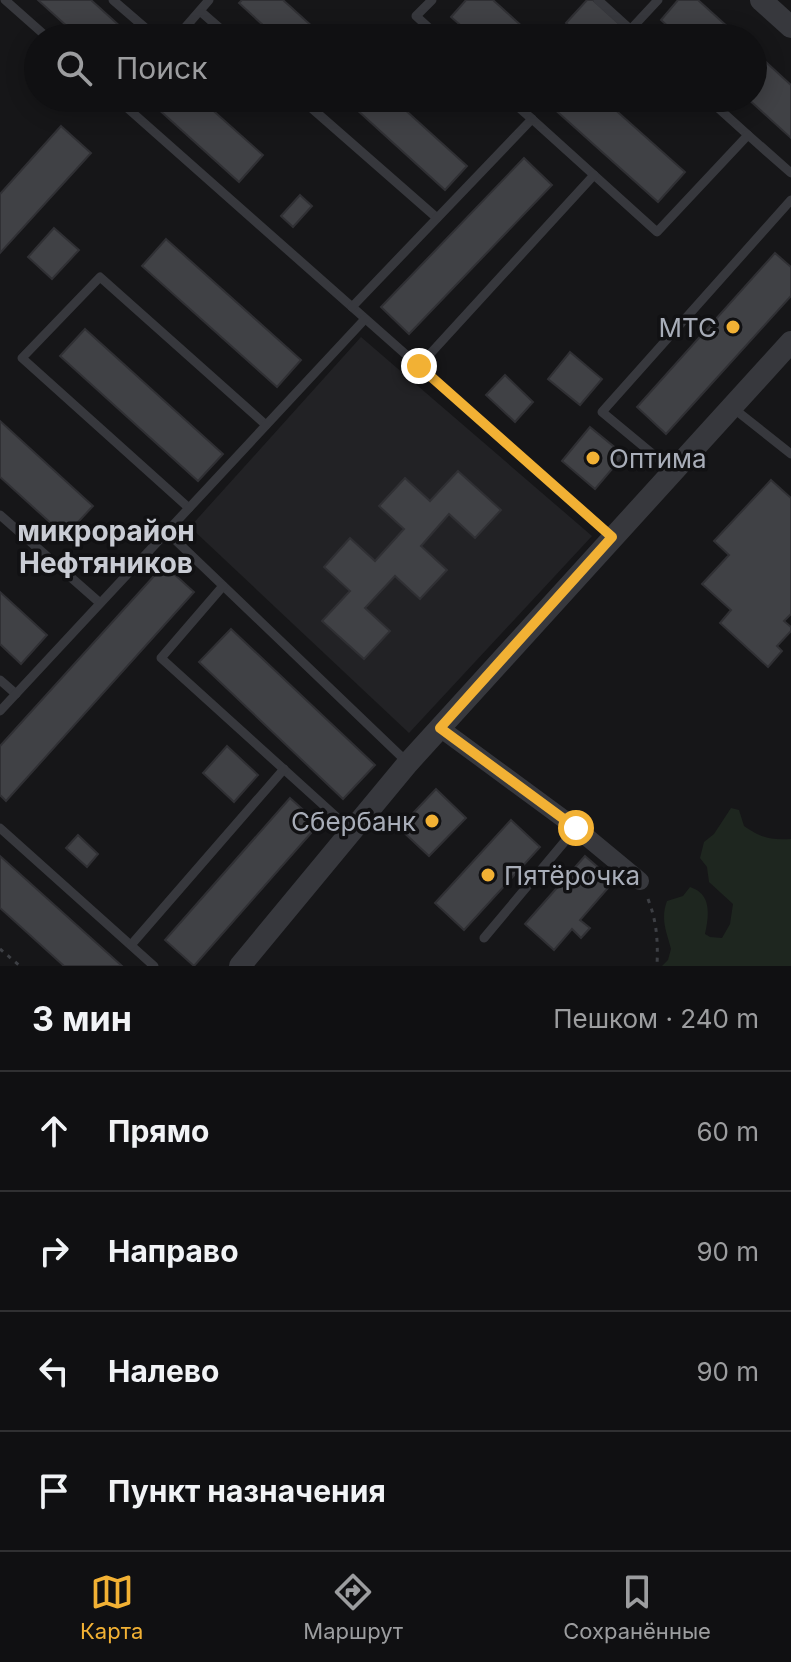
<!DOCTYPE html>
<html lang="ru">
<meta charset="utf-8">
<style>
body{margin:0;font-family:Inter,sans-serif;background:#19191b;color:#f1f3f6}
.stop{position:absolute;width:24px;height:24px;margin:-18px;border:6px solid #f2b134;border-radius:50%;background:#fff}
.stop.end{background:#f2b134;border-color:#fff;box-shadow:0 2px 8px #0008}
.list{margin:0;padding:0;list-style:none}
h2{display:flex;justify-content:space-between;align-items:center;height:104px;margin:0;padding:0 32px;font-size:34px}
h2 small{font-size:26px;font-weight:400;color:#9c9d9f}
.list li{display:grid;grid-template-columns:52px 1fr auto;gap:24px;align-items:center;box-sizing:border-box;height:120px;padding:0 32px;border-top:2px solid #303032}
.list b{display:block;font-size:30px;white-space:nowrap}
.list em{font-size:26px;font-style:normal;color:#9c9d9f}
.icon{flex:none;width:44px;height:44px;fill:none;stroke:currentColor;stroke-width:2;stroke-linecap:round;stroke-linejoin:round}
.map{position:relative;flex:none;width:791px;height:966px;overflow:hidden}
.search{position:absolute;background:#101012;box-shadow:0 4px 20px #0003;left:24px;right:24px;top:24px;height:88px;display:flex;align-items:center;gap:20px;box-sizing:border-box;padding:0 28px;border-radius:44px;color:#9c9d9f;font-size:30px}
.sheet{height:584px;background:#101012}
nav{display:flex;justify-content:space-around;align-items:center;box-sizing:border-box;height:112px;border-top:2px solid #303032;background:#101012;font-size:22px;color:#9c9d9f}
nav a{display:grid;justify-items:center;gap:4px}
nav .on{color:#f2b134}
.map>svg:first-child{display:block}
</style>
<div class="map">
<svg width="791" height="966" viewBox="0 0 791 966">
<rect width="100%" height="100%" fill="#161618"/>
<polygon fill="#222225" points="361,337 592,536 409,733 190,527"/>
<path fill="#1e261f" d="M 731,808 L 739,810 L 744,826 C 762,838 769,840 791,839 L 791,966 L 662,966 L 668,960 L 671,949 C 667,932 660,920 667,901 L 683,896 L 690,887 C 712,894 709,915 705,934 L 710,937 L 722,938 L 730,924 L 733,904 L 709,882 L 707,867 L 700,858 L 704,842 L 714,834 Z"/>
<g fill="#404145" stroke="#303034" stroke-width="2">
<polygon points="38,0 91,0 133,38 80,38"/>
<polygon points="242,0 283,0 325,38 277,38 239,3"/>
<polygon points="466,0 493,0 535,38 475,38 451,17"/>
<polygon points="587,0 593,0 634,37 583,38 566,23"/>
<polygon points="678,0 698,0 740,38 681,38 661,20"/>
<polygon points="753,50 791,85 791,138 747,98 753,98"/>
<polygon points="146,98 199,98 263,155 239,182"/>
<polygon points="344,98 392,98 467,166 445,190"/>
<polygon points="542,98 602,98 685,172 658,202"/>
<polygon points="61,126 91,153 0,253 0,194"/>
<polygon points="524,158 552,185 409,334 381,307"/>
<polygon points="300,195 312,206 293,227 281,216"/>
<polygon points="54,228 79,250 52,279 28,257"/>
<polygon points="166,239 301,360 277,387 142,266"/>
<polygon points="775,253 791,267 791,296 666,434 637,407"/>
<polygon points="85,329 223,454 198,481 60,356"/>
<polygon points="570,352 602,379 580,405 548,379"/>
<polygon points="505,375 533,402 515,422 486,395"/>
<polygon points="0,421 93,506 65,536 0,477"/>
<polygon points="590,427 624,455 595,489 562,461"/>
<polygon points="458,471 501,510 475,538 449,514 421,546 447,570 420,599 395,576 365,608 390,631 364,659 322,621 350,591 324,567 350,538 375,561 404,529 379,506 405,478 430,501"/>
<polygon points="771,480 791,498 791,614 784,621 791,627 791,631 777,646 782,651 768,667 720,623 731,610 702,584 729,555 714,541"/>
<polygon points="164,565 194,592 6,801 0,795 0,746"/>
<polygon points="0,592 47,635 21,664 0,644"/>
<polygon points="231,629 375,765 343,799 199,662"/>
<polygon points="227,746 258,775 234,802 203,773"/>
<polygon points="436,789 466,818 429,856 399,828"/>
<polygon points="290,798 319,824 194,966 165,940"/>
<polygon points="511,820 540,847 464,930 435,903"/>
<polygon points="78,835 98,854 87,867 66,848"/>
<polygon points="0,856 122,966 64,966 0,908"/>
<polygon points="585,856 614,881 580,920 590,928 581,938 572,929 554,950 525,924"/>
</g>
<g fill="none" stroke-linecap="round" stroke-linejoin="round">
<g stroke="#3d3f44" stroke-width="3" stroke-dasharray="4 6" stroke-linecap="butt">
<path d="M 648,899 C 657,922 658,941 657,966"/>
<polyline points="0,949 20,966"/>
</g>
<g stroke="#37383d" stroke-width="9">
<polyline points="5,0 48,38"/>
<polyline points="113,0 157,38"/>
<polyline points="432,0 416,16 440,38"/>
<polyline points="598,0 640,38"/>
<polyline points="200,11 231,38"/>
<polyline points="631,29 658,0"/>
<polyline points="176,38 209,0"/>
<polyline points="116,98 612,537"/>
<polyline points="300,98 437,218"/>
<polyline points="508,98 532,119"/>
<polyline points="707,98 748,135"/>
<polyline points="352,307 532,119 657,232 748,135 791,173"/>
<polyline points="419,366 594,175"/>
<polyline points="733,408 791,454"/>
<polyline points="672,470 602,412 791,200"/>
<polyline points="189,508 22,358 100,277 266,425"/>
<polyline points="0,515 100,603"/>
<polyline points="167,532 408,763"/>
<polyline points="223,586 161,658 352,831"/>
<polyline points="0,680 16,694"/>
<polyline points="0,711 365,319"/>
<polyline points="0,828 154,966"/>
<polyline points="484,938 576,828"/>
<polyline points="131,945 284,769"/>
</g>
<polyline stroke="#37383d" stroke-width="18" points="440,728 576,828 640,881"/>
<g stroke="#37383d" stroke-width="22">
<polyline points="761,0 791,27"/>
<polyline points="240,966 408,763 791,342"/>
</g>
</g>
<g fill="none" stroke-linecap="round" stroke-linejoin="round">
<polyline stroke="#f2b134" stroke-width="10" points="419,366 612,537 440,728 576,828"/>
</g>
<g fill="#f2b134" stroke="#111113" stroke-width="3">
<circle cx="733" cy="327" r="8"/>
<circle cx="593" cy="458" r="8"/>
<circle cx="432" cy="821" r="8"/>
<circle cx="488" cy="875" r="8"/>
</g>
<g text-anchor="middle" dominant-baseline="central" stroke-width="7" stroke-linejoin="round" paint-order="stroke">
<g font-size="26" fill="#a8adb8" stroke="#111113" text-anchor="end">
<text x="717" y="327">МТС</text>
<text x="609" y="458" text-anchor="start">Оптима</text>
<text x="416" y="821">Сбербанк</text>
<text x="504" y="875" text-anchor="start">Пятёрочка</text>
</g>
<g font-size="28" font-weight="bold" fill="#c9ccd4" stroke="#111113">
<text x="106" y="531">микрорайон<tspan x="106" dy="32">Нефтяников</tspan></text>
</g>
</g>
</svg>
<div class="stop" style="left:576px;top:828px"></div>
<div class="stop end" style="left:419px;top:366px"></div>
<div class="search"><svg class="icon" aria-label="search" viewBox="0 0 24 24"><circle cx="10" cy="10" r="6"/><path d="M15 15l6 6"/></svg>Поиск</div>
</div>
<section class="sheet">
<h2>3 мин<small>Пешком · 240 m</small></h2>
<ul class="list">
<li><svg class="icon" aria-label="ahead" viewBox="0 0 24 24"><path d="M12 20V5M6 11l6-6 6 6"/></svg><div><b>Прямо</b></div><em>60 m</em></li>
<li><svg class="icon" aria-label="right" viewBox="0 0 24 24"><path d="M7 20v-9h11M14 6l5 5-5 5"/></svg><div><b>Направо</b></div><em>90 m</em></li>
<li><svg class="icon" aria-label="left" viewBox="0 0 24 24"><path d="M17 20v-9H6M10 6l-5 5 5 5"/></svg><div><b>Налево</b></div><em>90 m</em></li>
<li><svg class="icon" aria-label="arrive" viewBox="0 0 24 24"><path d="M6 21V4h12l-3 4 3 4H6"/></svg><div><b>Пункт назначения</b></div></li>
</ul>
</section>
<nav>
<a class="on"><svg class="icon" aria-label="map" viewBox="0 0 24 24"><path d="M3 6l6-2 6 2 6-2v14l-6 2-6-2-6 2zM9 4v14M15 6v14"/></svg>Карта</a>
<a><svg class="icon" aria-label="directions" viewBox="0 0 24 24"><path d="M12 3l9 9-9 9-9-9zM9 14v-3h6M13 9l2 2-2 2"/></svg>Маршрут</a>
<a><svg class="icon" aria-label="saved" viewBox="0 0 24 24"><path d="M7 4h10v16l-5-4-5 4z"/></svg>Сохранённые</a>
</nav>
